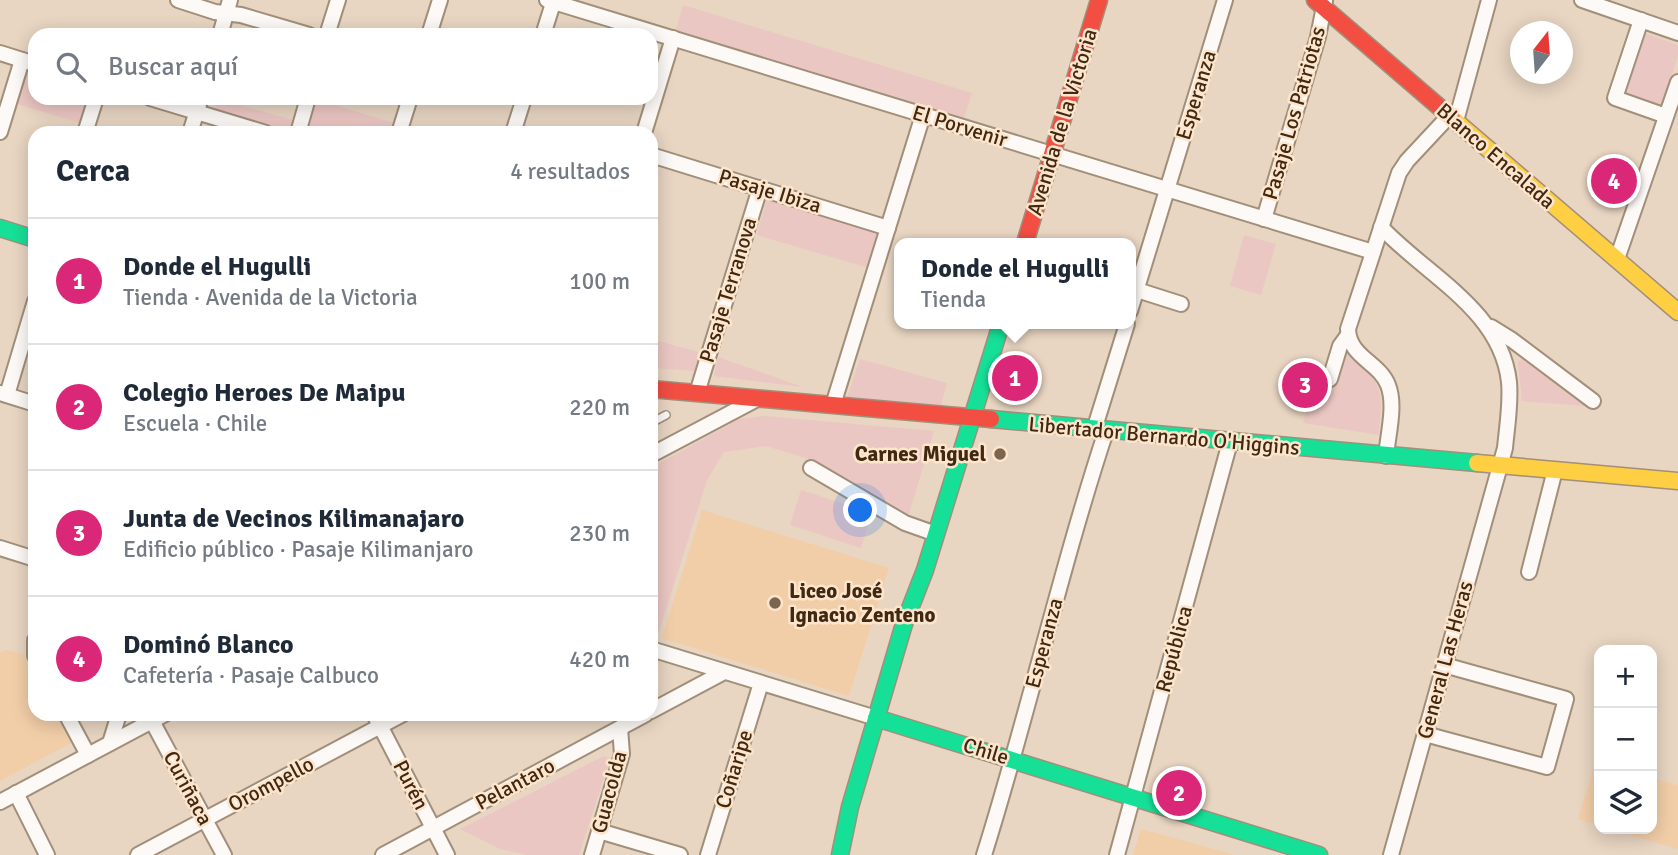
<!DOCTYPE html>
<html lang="es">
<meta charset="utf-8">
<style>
body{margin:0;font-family:Signika,sans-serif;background:#f2f2f3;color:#1f2937}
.controls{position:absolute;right:21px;bottom:21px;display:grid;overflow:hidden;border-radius:14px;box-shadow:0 4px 18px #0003}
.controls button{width:63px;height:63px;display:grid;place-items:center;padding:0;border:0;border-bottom:2px solid #e0e1e3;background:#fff;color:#1f2937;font:35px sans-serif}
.compass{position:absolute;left:1510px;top:21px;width:63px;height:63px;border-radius:50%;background:#fff;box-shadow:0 4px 18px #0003;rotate:17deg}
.you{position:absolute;left:861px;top:511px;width:24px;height:24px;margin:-18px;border:5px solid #fff;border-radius:50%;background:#1a73e8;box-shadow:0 0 0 10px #1a73e833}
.badge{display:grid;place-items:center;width:46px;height:46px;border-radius:50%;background:#db2777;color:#fff;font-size:23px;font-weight:700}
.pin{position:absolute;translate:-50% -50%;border:4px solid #fff;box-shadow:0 2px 7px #0006}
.popup{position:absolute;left:894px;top:238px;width:242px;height:91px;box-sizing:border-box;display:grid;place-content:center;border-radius:14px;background:#fff;filter:drop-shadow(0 2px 5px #0005);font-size:23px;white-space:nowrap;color:#747a83}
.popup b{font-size:26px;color:#1f2937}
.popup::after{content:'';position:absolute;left:50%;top:100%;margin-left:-14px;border:14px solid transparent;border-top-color:#fff}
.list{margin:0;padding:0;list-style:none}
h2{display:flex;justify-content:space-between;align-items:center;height:91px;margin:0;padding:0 28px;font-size:30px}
h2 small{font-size:23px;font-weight:400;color:#747a83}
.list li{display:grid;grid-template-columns:46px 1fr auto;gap:21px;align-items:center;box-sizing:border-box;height:126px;padding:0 28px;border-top:2px solid #e0e1e3}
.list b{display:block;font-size:26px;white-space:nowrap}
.list p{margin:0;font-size:23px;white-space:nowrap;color:#747a83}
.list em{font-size:23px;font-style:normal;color:#747a83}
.icon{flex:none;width:38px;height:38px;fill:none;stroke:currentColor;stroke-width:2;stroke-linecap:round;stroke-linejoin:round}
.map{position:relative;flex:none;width:1678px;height:855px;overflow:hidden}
.search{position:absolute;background:#fff;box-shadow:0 4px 18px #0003;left:28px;top:28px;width:630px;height:77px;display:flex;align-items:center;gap:18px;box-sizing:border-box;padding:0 24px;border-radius:21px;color:#747a83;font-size:26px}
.panel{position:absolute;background:#fff;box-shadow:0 4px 18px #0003;left:28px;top:126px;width:630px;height:595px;border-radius:21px}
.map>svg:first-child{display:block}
</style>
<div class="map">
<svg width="1678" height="855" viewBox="0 0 1678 855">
<rect width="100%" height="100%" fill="#e8d5c2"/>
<g fill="#f2cea8">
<polygon points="702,510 889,568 849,696 662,638"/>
<polygon points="7,650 23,654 35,677 35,714 55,714 71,743 0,781 0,653"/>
<polygon points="1595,763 1599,764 1599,826 1578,819"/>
<polygon points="1652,778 1678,785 1678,849 1610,829 1652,829"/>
<polygon points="1141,829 1235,855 1133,855"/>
</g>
<g fill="#ebc7c3">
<polygon points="683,5 972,93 964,118 676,30"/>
<polygon points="1644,33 1678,45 1678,56 1661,106 1624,93"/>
<polygon points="25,70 35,73 35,98 94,98 86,125 14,103"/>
<polygon points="218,99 293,120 289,131 215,110"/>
<polygon points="314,99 398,124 395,133 303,133"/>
<polygon points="767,198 883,231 872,269 757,235"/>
<polygon points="1244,235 1276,244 1261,295 1230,286"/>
<polygon points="651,339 702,353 696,371 651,368"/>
<path d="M 1348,352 C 1384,389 1383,384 1379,435 L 1303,423 L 1310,399 L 1324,402 L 1338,353 Z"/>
<polygon points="718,357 803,387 714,376"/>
<polygon points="860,359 947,383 941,405 847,398"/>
<polygon points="1521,359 1528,359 1535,365 1586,406 1522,401 1518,362"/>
<polygon points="764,416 934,431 908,517 809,459 766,446 724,452 707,480 656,641 651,639 651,468 739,419"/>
<polygon points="801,490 872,513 861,548 790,525"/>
<polygon points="604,756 610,759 579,855 527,855 500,849 460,829"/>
</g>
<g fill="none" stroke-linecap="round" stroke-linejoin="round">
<g stroke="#a18f79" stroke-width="10">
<polyline id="lane" points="651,423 666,415"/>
</g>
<g stroke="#a18f79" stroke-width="18">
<g id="street">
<polyline points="178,0 215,12 241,15 309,35"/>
<polyline points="547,0 1373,252"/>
<polyline points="1582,0 1678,33"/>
<polyline points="1641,20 1615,98 1666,116"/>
<polyline points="220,35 230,0"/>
<polyline points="327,35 338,0"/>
<polyline points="429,35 440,0"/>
<polyline points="543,35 554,0"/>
<polyline points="0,53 35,64"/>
<polyline points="150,98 266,133"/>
<polyline points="1456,121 1489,0"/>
<polyline points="0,132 22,60"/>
<polyline points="85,133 96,98"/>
<polyline points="190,133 201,98"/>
<polyline points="298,133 308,98"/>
<polyline points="399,133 410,98"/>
<polyline points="513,133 524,98"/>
<polyline points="644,133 673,38"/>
<polyline points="651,155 888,228"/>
<polyline points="1264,219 1318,37 1325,1"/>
<path d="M 1381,227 C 1426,275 1501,310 1509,382 C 1511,404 1507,426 1505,448 L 1391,855"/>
<polyline points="1617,259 1678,82"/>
<polyline points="1137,290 1181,304"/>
<polyline points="1130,311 1225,0"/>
<polyline points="1491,327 1512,340 1593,401"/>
<polyline points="1330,379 1340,346 1348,335"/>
<polyline points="0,393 35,404"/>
<polyline points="697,393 760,188"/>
<polyline points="7,395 35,301"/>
<polyline points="833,405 923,115"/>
<polyline points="1094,430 1127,324"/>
<polyline points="651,455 757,399"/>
<path d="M 1386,456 C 1388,434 1396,405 1388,385 C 1379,362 1349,357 1348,329 L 1399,173 L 1407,161 L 1449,116"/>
<polyline points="811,468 905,523 936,534"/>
<polyline points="0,548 35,559"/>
<polyline points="1529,572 1555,470"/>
<polyline points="35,640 35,656"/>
<polyline points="651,649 876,718"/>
<polyline points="651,711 724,672"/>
<polyline points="66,714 88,755"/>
<polyline points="374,714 447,855"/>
<polyline points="152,721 224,855"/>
<polyline points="1425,734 1547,767 1566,699 1444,665"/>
<polyline points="110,743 119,714"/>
<polyline points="16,793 47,855"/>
<polyline points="0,802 165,714"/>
<polyline points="599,831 680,855"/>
<polyline points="138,855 403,714"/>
<polyline points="383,855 646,714"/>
<polyline points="592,855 622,754 620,728"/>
<polyline points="708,855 761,683"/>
<path d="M 984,855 C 1028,715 1060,571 1106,431"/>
<polyline points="1117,855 1230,442"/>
</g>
</g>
<g stroke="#a18f79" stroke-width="19">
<g id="fast">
<polyline points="0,228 35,239"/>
<polyline points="991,419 1477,463"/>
<polyline points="876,718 1319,855"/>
<polyline points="840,855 850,807 904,624 925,570 1001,324"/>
</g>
</g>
<g stroke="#a18f79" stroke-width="19">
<g id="slow">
<polyline points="1452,118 1678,312"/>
<polyline points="1477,463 1678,481"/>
</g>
</g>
<g stroke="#a18f79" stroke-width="19">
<g id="jam">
<polyline points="1315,0 1452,118"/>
<polyline points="1025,243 1099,0"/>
<polyline points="651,389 991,419"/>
</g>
</g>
<use href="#lane" stroke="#fcf9f6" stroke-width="7"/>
<use href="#street" stroke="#fcf9f6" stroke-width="14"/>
<use href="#fast" stroke="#16e098" stroke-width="16"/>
<use href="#slow" stroke="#ffcf43" stroke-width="16"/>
<use href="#jam" stroke="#f24e42" stroke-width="16"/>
</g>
<g fill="#7b654e" stroke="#fde5cd" stroke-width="2.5">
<circle cx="1000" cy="454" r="7"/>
<circle cx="775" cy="603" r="7"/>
</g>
<g text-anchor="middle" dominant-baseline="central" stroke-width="5" stroke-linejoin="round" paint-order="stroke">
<g font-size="21" fill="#402910" stroke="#fde5cd">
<text transform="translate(1196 95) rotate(-73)">Esperanza</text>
<text transform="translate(1294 113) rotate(-74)">Pasaje Los Patriotas</text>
<text transform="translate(1062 122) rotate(-73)">Avenida de la Victoria</text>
<text transform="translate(960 126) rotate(17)">El Porvenir</text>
<text transform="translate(1496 156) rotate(41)">Blanco Encalada</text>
<text transform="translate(770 191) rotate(17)">Pasaje Ibiza</text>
<text transform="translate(728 290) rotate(-73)">Pasaje Terranova</text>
<text transform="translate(1164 436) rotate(5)">Libertador Bernardo O'Higgins</text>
<text transform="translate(1044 643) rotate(-75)">Esperanza</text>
<text transform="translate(1174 649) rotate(-75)">República</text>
<text transform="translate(1445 660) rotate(-75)">General Las Heras</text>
<text transform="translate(986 751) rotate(17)">Chile</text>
<text transform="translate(734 769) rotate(-73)">Coñaripe</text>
<text transform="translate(271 784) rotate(-28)">Orompello</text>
<text transform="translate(515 784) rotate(-28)">Pelantaro</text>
<text transform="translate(411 785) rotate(63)">Purén</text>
<text transform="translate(188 788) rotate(62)">Curiñaca</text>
<text transform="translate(609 792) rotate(-75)">Guacolda</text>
</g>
<g font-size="21" font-weight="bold" fill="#402910" stroke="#fde5cd" text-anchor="end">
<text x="986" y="454">Carnes Miguel</text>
<text x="789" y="591" text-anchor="start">Liceo José<tspan x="789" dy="24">Ignacio Zenteno</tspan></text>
</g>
</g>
</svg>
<div class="controls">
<button>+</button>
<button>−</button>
<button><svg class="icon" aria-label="layers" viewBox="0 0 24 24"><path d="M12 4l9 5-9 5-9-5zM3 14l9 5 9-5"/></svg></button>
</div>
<svg class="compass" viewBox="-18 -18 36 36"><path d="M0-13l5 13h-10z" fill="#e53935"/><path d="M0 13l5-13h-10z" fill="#747a83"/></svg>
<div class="you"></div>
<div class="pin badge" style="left:1015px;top:378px">1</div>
<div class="popup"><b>Donde el Hugulli</b>Tienda</div>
<div class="pin badge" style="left:1179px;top:793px">2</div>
<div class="pin badge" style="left:1305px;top:385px">3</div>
<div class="pin badge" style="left:1614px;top:181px">4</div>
<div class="search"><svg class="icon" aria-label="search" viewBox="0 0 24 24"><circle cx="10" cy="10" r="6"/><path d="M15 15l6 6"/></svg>Buscar aquí</div>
<section class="panel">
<h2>Cerca<small>4 resultados</small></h2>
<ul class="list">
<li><span class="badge">1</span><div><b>Donde el Hugulli</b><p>Tienda · Avenida de la Victoria</p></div><em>100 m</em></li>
<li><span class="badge">2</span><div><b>Colegio Heroes De Maipu</b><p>Escuela · Chile</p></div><em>220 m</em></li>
<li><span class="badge">3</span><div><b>Junta de Vecinos Kilimanajaro</b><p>Edificio público · Pasaje Kilimanjaro</p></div><em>230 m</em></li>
<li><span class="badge">4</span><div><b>Dominó Blanco</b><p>Cafetería · Pasaje Calbuco</p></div><em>420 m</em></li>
</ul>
</section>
</div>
